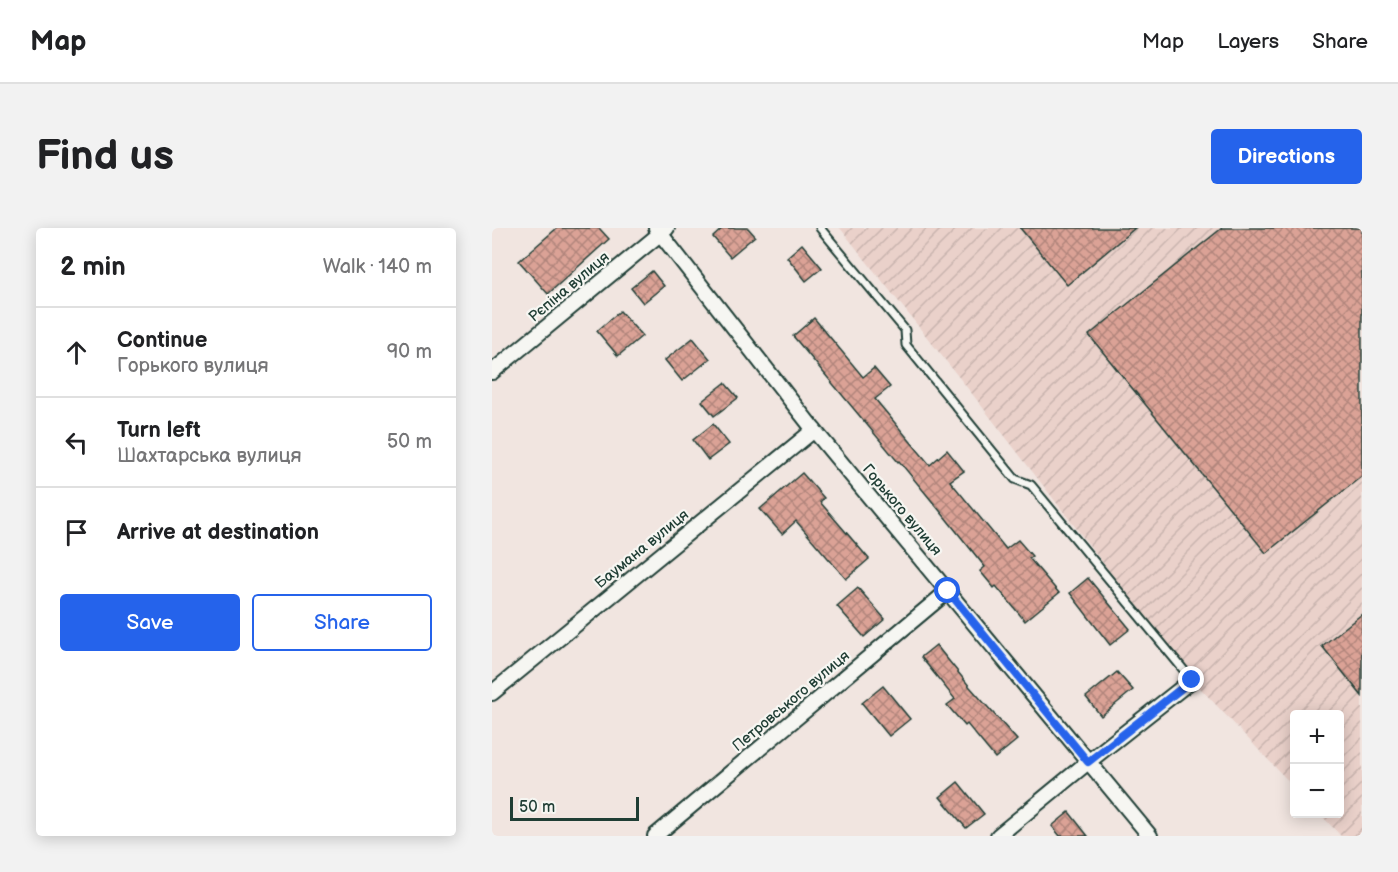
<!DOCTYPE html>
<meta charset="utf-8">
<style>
body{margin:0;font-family:"Balsamiq Sans",sans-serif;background:#f2f2f2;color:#202124}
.controls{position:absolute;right:18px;bottom:18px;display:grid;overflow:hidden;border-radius:6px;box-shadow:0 3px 15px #0003}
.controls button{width:54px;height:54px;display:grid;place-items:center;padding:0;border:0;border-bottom:2px solid #e0e0e0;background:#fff;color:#202124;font:30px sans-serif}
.scale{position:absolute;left:18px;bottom:15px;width:129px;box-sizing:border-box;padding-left:6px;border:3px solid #1f3d34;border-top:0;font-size:16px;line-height:21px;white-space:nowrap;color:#1f3d34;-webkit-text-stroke:4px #f6f6f2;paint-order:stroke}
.stop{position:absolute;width:18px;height:18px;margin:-14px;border:4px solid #2563eb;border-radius:50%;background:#fff}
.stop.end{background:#2563eb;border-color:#fff;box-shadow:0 2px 6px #0008}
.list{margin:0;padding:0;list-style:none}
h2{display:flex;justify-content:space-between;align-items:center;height:78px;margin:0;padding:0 24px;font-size:26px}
h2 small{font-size:20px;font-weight:400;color:#757577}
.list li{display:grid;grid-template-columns:39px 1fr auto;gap:18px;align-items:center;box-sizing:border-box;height:90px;padding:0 24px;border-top:2px solid #e0e0e0}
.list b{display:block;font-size:22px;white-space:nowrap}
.list p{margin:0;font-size:20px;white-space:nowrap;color:#757577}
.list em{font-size:20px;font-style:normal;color:#757577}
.actions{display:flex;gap:12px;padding:18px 24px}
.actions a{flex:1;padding:14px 0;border:2px solid #2563eb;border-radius:6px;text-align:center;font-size:21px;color:#2563eb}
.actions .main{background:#2563eb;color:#fff}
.icon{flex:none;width:33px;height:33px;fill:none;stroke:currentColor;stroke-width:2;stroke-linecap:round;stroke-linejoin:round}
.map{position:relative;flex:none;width:870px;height:608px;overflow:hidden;border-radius:6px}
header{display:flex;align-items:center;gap:36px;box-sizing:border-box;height:84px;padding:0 30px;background:#fff;border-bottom:2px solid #e0e0e0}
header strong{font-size:28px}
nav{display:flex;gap:33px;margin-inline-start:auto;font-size:21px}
.intro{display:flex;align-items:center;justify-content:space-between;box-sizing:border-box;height:144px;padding:0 36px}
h1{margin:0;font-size:42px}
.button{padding:15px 27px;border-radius:6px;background:#2563eb;color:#fff;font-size:21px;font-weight:700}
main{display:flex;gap:36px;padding:0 36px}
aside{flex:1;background:#fff;border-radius:6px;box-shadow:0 3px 15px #0003}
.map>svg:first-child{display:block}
</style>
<header>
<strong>Map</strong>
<nav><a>Map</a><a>Layers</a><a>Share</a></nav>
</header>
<div class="intro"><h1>Find us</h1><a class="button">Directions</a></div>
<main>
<aside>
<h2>2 min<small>Walk · 140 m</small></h2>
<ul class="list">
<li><svg class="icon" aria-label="ahead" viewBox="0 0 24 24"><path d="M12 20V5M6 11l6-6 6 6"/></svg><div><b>Continue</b><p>Горького вулиця</p></div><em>90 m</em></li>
<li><svg class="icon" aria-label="left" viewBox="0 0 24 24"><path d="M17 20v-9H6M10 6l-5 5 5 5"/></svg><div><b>Turn left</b><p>Шахтарська вулиця</p></div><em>50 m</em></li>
<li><svg class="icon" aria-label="arrive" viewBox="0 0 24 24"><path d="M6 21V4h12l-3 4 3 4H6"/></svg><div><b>Arrive at destination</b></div></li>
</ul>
<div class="actions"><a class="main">Save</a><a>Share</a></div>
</aside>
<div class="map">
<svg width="870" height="608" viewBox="0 0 870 608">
<defs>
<pattern id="industrial-furrows" width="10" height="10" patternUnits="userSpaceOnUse" patternTransform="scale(1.5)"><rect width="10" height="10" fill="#ead1ca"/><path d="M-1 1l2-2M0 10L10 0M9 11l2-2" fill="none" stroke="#c8b4ae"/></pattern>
<pattern id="building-cross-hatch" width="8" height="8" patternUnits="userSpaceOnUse" patternTransform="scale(1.5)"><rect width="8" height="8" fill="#dba296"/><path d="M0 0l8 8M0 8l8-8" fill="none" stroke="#b1857b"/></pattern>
</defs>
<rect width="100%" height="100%" fill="#f1e5e0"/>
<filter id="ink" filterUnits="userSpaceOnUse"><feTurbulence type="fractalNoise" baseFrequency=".0167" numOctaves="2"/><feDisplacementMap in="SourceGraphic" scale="12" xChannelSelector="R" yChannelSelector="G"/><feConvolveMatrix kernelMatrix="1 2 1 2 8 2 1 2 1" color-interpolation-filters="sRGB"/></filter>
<g filter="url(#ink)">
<polygon fill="url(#industrial-furrows)" points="348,0 870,0 870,608 849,608 828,586 848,586 848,487 802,487 802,559 708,460 481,167"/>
<g fill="url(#building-cross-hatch)" stroke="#1f3d34" stroke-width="1.5">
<polygon points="65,0 107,0 117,11 56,66 27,33"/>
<polygon points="231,0 256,0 263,8 238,29 221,9"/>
<polygon points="528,0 643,0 575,57"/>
<polygon points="730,0 870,0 870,248 774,325 597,107"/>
<polygon points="310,16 330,40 314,53 295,29"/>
<polygon points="160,43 172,58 151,75 139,60"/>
<polygon points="128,83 150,108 126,128 105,103"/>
<polygon points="322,90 371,149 382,140 398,159 383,171 438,237 455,222 472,243 458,253 514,321 526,312 540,328 537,330 567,365 533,393 504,358 502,360 488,343 493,339 448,283 407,233 406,234 301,108"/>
<polygon points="201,110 218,131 190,153 173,132"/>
<polygon points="233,155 246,170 222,188 210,173"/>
<polygon points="221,196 237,216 216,232 201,212"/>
<polygon points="310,245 332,270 328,274 377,331 354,351 304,293 290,306 268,281"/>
<polygon points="596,350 638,401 618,417 578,365"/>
<polygon points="366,360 393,391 372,409 345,378"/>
<polygon points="870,386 870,468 830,418"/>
<polygon points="444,417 478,459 525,512 503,530 475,496 473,498 455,477 463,471 429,429"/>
<polygon points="625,444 641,462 609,488 594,469"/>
<polygon points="391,458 418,491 397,508 370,475"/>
<polygon points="466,554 492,586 474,600 448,569"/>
<polygon points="577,584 596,608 568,608 560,598"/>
</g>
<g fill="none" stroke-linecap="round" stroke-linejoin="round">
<g stroke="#1f3d34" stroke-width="11">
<polyline id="lane" points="328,0 413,102 414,117 523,251 539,257 700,452"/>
</g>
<g stroke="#1f3d34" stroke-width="18">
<g id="street">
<polyline points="164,0 322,202 658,608"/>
<polyline points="0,144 175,0"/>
<polyline points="0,465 322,202"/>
<polyline points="163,608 456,363"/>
<polyline points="506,608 596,534 700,452"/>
</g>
</g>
<use href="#lane" stroke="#f6f6f2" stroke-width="7"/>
<use href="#street" stroke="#f6f6f2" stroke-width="14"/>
</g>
</g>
<g fill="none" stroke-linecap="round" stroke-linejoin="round" filter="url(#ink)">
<polyline stroke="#2563eb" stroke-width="8" points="456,363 596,534 700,452"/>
</g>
<g text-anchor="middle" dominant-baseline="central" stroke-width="4.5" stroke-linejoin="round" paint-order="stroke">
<g font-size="15" fill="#1f3d34" stroke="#f6f6f2">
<text transform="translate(77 59) rotate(-40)">Рєпіна вулиця</text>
<text transform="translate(410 282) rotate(50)">Горького вулиця</text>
<text transform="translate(150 321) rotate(-39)">Баумана вулиця</text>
<text transform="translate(299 473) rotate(-40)">Петровського вулиця</text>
</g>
</g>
</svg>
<div class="controls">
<button>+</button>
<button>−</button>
</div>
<div class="scale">50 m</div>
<div class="stop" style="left:456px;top:363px"></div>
<div class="stop end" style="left:700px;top:452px"></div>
</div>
</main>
